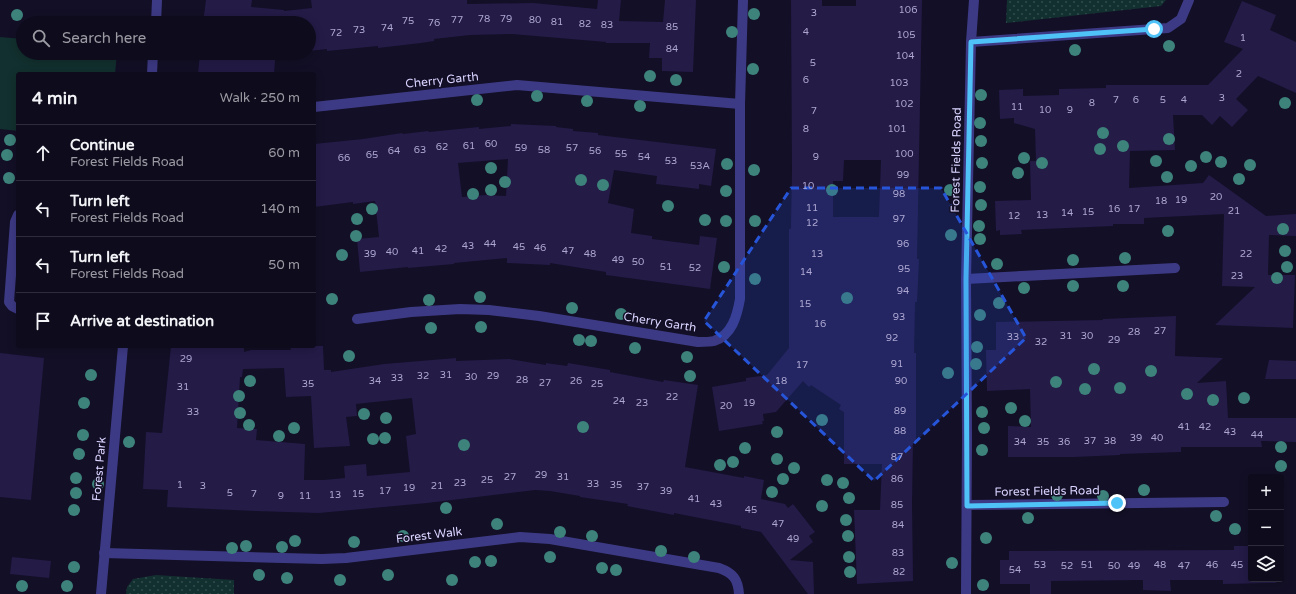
<!DOCTYPE html>
<meta charset="utf-8">
<style>
body{margin:0;font-family:"Varela Round",sans-serif;background:#171425;color:#f1f3f6}
.controls{position:absolute;right:12px;bottom:12px;display:grid;overflow:hidden;border-radius:4px;box-shadow:0 2px 10px #0003}
.controls button{width:36px;height:36px;display:grid;place-items:center;padding:0;border:0;border-bottom:1px solid #2e2b3b;background:#0e0b1c;color:#f1f3f6;font:20px sans-serif}
.stop{position:absolute;width:12px;height:12px;margin:-9px;border:3px solid #4fc3f7;border-radius:50%;background:#fff}
.stop.end{background:#4fc3f7;border-color:#fff;box-shadow:0 1px 4px #0008}
.list{margin:0;padding:0;list-style:none}
h2{display:flex;justify-content:space-between;align-items:center;height:52px;margin:0;padding:0 16px;font-size:17px}
h2 small{font-size:13px;font-weight:400;color:#9b9ba3}
.list li{display:grid;grid-template-columns:26px 1fr auto;gap:12px;align-items:center;box-sizing:border-box;height:56px;padding:0 16px;border-top:1px solid #2e2b3b}
.list b{display:block;font-size:15px;white-space:nowrap}
.list p{margin:0;font-size:13px;white-space:nowrap;color:#9b9ba3}
.list em{font-size:13px;font-style:normal;color:#9b9ba3}
.icon{flex:none;width:22px;height:22px;fill:none;stroke:currentColor;stroke-width:2;stroke-linecap:round;stroke-linejoin:round}
.map{position:relative;flex:none;width:1296px;height:594px;overflow:hidden}
.search{position:absolute;background:#0e0b1c;box-shadow:0 2px 10px #0003;left:16px;top:16px;width:300px;height:44px;display:flex;align-items:center;gap:10px;box-sizing:border-box;padding:0 14px;border-radius:22px;color:#9b9ba3;font-size:15px}
.panel{position:absolute;background:#0e0b1c;box-shadow:0 2px 10px #0003;left:16px;top:72px;width:300px;height:276px;border-radius:4px}
.map>svg:first-child{display:block}
</style>
<div class="map">
<svg width="1296" height="594" viewBox="0 0 1296 594">
<defs>
<pattern id="grass-dots" width="8" height="8" patternUnits="userSpaceOnUse"><rect width="8" height="8" fill="#12302f"/><path d="M2 2h.1M6 6h.1" fill="none" stroke="#344d4e" stroke-width="1.8" stroke-linecap="round"/></pattern>
</defs>
<rect width="100%" height="100%" fill="#130f26"/>
<g fill="url(#grass-dots)">
<polygon points="1007,0 1166,0 1161,6 1006,23"/>
<polygon points="156,575 234,580 234,594 126,594 127,587 133,579"/>
</g>
<polygon fill="#12302f" points="0,37 23,39 23,53 117,53 115,74 18,74 18,131 0,129"/>
<g fill="#241b47" fill-rule="evenodd">
<polygon points="206,0 252,0 251,7 284,10 284,11 312,8 311,0 467,0 467,4 533,3 597,9 598,0 621,0 619,21 663,22 665,0 696,0 693,72 662,71 662,58 649,58 650,43 606,43 606,42 512,34 470,35 434,39 434,41 421,43 378,48 378,46 327,51 327,49 309,51 309,23 203,23"/>
<path d="M 791,0 L 822,0 L 822,6 L 856,6 L 856,0 L 922,0 L 917,259 L 919,259 L 917,302 L 915,302 L 914,353 L 916,353 L 916,441 L 913,441 L 912,503 L 913,581 L 857,584 L 854,510 L 880,510 L 882,464 L 844,464 L 844,412 L 839,409 L 841,405 L 811,385 L 809,387 L 803,381 L 776,412 L 763,414 L 764,421 L 762,421 L 763,424 L 719,431 L 712,387 L 746,381 L 746,378 L 767,375 L 789,348 L 789,229 L 791,229 L 792,170 ZM 844,160 L 881,160 L 879,217 L 833,217 L 833,181 L 843,181 Z"/>
<polygon points="1242,1 1276,15 1270,30 1296,42 1296,93 1258,76 1236,99 1248,110 1232,127 1220,116 1212,125 1202,115 1173,115 1175,150 1130,151 1129,188 1203,183 1209,175 1266,216 1296,214 1296,236 1269,235 1268,275 1295,275 1293,328 1215,325 1255,287 1222,286 1224,214 1144,218 1144,224 1113,224 1113,226 1021,230 1022,234 1000,235 1000,230 996,231 995,201 1031,200 1030,161 1036,161 1035,129 1014,123 1014,118 1000,119 999,90 1023,89 1023,96 1059,95 1059,89 1106,88 1106,85 1208,85 1243,49 1224,42"/>
<polygon points="200,53 233,53 233,57 275,60 274,74 198,74"/>
<path d="M 511,124 L 556,126 L 556,127 L 573,129 L 573,131 L 598,133 L 598,135 L 716,149 L 711,186 L 699,184 L 699,189 L 656,184 L 657,176 L 614,170 L 608,203 L 634,209 L 631,233 L 652,236 L 652,239 L 699,245 L 700,236 L 717,238 L 710,289 L 606,275 L 606,272 L 550,263 L 550,265 L 507,263 L 507,258 L 454,263 L 454,264 L 408,268 L 408,267 L 360,272 L 357,239 L 379,237 L 375,201 L 353,204 L 353,202 L 314,207 L 314,144 L 363,139 L 402,133 L 403,134 L 428,131 L 429,132 L 479,127 L 479,129 L 511,126 ZM 508,159 L 506,196 L 486,195 L 462,197 L 458,163 Z"/>
<polygon points="1176,316 1175,356 1223,358 1197,383 1226,381 1228,418 1296,418 1296,442 1261,441 1262,447 1181,447 1181,452 1120,454 1120,455 1074,457 1008,457 1008,426 1031,427 1030,389 987,391 986,350 996,350 996,322 1103,320 1103,319"/>
<path d="M 171,346 L 244,346 L 244,352 L 251,350 L 291,350 L 290,346 L 323,346 L 324,370 L 331,370 L 331,372 L 384,364 L 456,358 L 456,361 L 509,359 L 546,365 L 546,363 L 567,366 L 568,363 L 610,370 L 610,372 L 663,382 L 664,380 L 698,385 L 685,467 L 744,478 L 744,476 L 764,480 L 761,499 L 785,504 L 788,508 L 793,504 L 815,532 L 809,536 L 813,542 L 790,560 L 813,562 L 814,594 L 808,594 L 761,532 L 741,528 L 741,526 L 674,513 L 674,515 L 627,506 L 628,504 L 580,497 L 580,496 L 550,491 L 535,490 L 427,503 L 319,513 L 255,511 L 167,507 L 168,490 L 143,489 L 146,432 L 162,433 ZM 284,368 L 286,397 L 311,396 L 314,448 L 350,446 L 346,417 L 357,416 L 356,404 L 412,398 L 416,434 L 406,436 L 410,472 L 367,476 L 366,464 L 344,466 L 345,478 L 324,480 L 304,480 L 305,444 L 256,440 L 257,429 L 237,428 L 240,377 L 242,377 L 243,369 Z"/>
<polygon points="0,353 44,358 31,500 0,497"/>
<polygon points="1269,360 1296,361 1296,379 1265,379"/>
<polygon points="1234,546 1251,546 1251,579 1276,579 1276,583 1223,584 1223,580 1170,580 1171,591 1143,590 1143,580 1051,581 1051,594 1030,594 1030,584 1000,584 1000,560 1009,560 1009,551 1234,550"/>
<polygon points="12,557 51,561 49,578 10,574"/>
</g>
<g fill="none" stroke-linecap="round" stroke-linejoin="round">
<g stroke="#3d3a85" stroke-width="10">
<polyline points="156,23 157,0"/>
<polyline points="971,42 1168,28 1181,19 1189,0"/>
<polyline points="152,74 153,53"/>
<polyline points="314,107 517,85 740,104"/>
<polyline points="18,215 15,222 9,302 12,306 18,309"/>
<polyline points="966,279 1175,268"/>
<path d="M 357,319 L 411,312 L 460,309 L 489,310 L 539,316 L 698,342 C 703,342 710,342 714,341 C 732,335 737,316 740,299 L 740,104 L 743,0"/>
<polyline points="967,505 1224,502"/>
<path d="M 104,553 L 322,559 L 346,558 L 520,537 L 550,539 L 719,568 C 733,573 738,579 739,594"/>
<polyline points="101,594 123,346"/>
<polyline points="966,594 967,438 966,279 971,42 974,0"/>
</g>
</g>
<g fill="#3d827b">
<circle cx="754" cy="14" r="6"/>
<circle cx="17" cy="15" r="6"/>
<circle cx="732" cy="32" r="6"/>
<circle cx="1169" cy="46" r="6"/>
<circle cx="1075" cy="50" r="6"/>
<circle cx="753" cy="69" r="6"/>
<circle cx="650" cy="76" r="6"/>
<circle cx="676" cy="80" r="6"/>
<circle cx="981" cy="95" r="6"/>
<circle cx="537" cy="96" r="6"/>
<circle cx="477" cy="100" r="6"/>
<circle cx="587" cy="101" r="6"/>
<circle cx="1285" cy="103" r="6"/>
<circle cx="640" cy="106" r="6"/>
<circle cx="980" cy="123" r="6"/>
<circle cx="1103" cy="133" r="6"/>
<circle cx="1169" cy="139" r="6"/>
<circle cx="10" cy="140" r="6"/>
<circle cx="981" cy="141" r="6"/>
<circle cx="1123" cy="146" r="6"/>
<circle cx="1100" cy="149" r="6"/>
<circle cx="7" cy="155" r="6"/>
<circle cx="1206" cy="157" r="6"/>
<circle cx="1024" cy="158" r="6"/>
<circle cx="1156" cy="161" r="6"/>
<circle cx="1221" cy="162" r="6"/>
<circle cx="982" cy="163" r="6"/>
<circle cx="1042" cy="163" r="6"/>
<circle cx="727" cy="164" r="6"/>
<circle cx="1250" cy="165" r="6"/>
<circle cx="1191" cy="166" r="6"/>
<circle cx="491" cy="168" r="6"/>
<circle cx="754" cy="170" r="6"/>
<circle cx="1018" cy="173" r="6"/>
<circle cx="1167" cy="177" r="6"/>
<circle cx="9" cy="178" r="6"/>
<circle cx="1239" cy="179" r="6"/>
<circle cx="581" cy="180" r="6"/>
<circle cx="505" cy="182" r="6"/>
<circle cx="603" cy="185" r="6"/>
<circle cx="980" cy="187" r="6"/>
<circle cx="491" cy="190" r="6"/>
<circle cx="832" cy="190" r="6"/>
<circle cx="950" cy="190" r="6"/>
<circle cx="726" cy="191" r="6"/>
<circle cx="473" cy="194" r="6"/>
<circle cx="981" cy="205" r="6"/>
<circle cx="668" cy="206" r="6"/>
<circle cx="372" cy="209" r="6"/>
<circle cx="357" cy="219" r="6"/>
<circle cx="705" cy="220" r="6"/>
<circle cx="726" cy="221" r="6"/>
<circle cx="755" cy="221" r="6"/>
<circle cx="979" cy="226" r="6"/>
<circle cx="1283" cy="229" r="6"/>
<circle cx="1168" cy="231" r="6"/>
<circle cx="951" cy="235" r="6"/>
<circle cx="356" cy="236" r="6"/>
<circle cx="980" cy="239" r="6"/>
<circle cx="1285" cy="251" r="6"/>
<circle cx="342" cy="255" r="6"/>
<circle cx="1125" cy="258" r="6"/>
<circle cx="1073" cy="260" r="6"/>
<circle cx="997" cy="264" r="6"/>
<circle cx="724" cy="267" r="6"/>
<circle cx="1287" cy="267" r="6"/>
<circle cx="1277" cy="278" r="6"/>
<circle cx="755" cy="279" r="6"/>
<circle cx="1073" cy="286" r="6"/>
<circle cx="1123" cy="286" r="6"/>
<circle cx="1024" cy="288" r="6"/>
<circle cx="480" cy="297" r="6"/>
<circle cx="847" cy="298" r="6"/>
<circle cx="332" cy="299" r="6"/>
<circle cx="429" cy="300" r="6"/>
<circle cx="999" cy="303" r="6"/>
<circle cx="572" cy="308" r="6"/>
<circle cx="621" cy="314" r="6"/>
<circle cx="980" cy="315" r="6"/>
<circle cx="481" cy="327" r="6"/>
<circle cx="431" cy="328" r="6"/>
<circle cx="579" cy="340" r="6"/>
<circle cx="591" cy="341" r="6"/>
<circle cx="977" cy="347" r="6"/>
<circle cx="635" cy="348" r="6"/>
<circle cx="349" cy="356" r="6"/>
<circle cx="687" cy="357" r="6"/>
<circle cx="976" cy="364" r="6"/>
<circle cx="1094" cy="369" r="6"/>
<circle cx="1151" cy="371" r="6"/>
<circle cx="948" cy="373" r="6"/>
<circle cx="91" cy="375" r="6"/>
<circle cx="690" cy="376" r="6"/>
<circle cx="250" cy="381" r="6"/>
<circle cx="1056" cy="382" r="6"/>
<circle cx="1120" cy="388" r="6"/>
<circle cx="1085" cy="389" r="6"/>
<circle cx="1187" cy="394" r="6"/>
<circle cx="239" cy="396" r="6"/>
<circle cx="1244" cy="398" r="6"/>
<circle cx="1213" cy="400" r="6"/>
<circle cx="84" cy="403" r="6"/>
<circle cx="1011" cy="408" r="6"/>
<circle cx="982" cy="412" r="6"/>
<circle cx="240" cy="413" r="6"/>
<circle cx="364" cy="414" r="6"/>
<circle cx="386" cy="418" r="6"/>
<circle cx="822" cy="420" r="6"/>
<circle cx="1025" cy="421" r="6"/>
<circle cx="249" cy="425" r="6"/>
<circle cx="583" cy="427" r="6"/>
<circle cx="294" cy="428" r="6"/>
<circle cx="984" cy="428" r="6"/>
<circle cx="777" cy="432" r="6"/>
<circle cx="83" cy="435" r="6"/>
<circle cx="279" cy="436" r="6"/>
<circle cx="385" cy="438" r="6"/>
<circle cx="373" cy="439" r="6"/>
<circle cx="129" cy="442" r="6"/>
<circle cx="464" cy="445" r="6"/>
<circle cx="1281" cy="447" r="6"/>
<circle cx="745" cy="448" r="6"/>
<circle cx="982" cy="450" r="6"/>
<circle cx="79" cy="454" r="6"/>
<circle cx="777" cy="459" r="6"/>
<circle cx="733" cy="462" r="6"/>
<circle cx="720" cy="465" r="6"/>
<circle cx="1281" cy="466" r="6"/>
<circle cx="794" cy="468" r="6"/>
<circle cx="76" cy="478" r="6"/>
<circle cx="783" cy="479" r="6"/>
<circle cx="827" cy="480" r="6"/>
<circle cx="843" cy="483" r="6"/>
<circle cx="98" cy="484" r="6"/>
<circle cx="1144" cy="490" r="6"/>
<circle cx="772" cy="492" r="6"/>
<circle cx="76" cy="493" r="6"/>
<circle cx="1057" cy="495" r="6"/>
<circle cx="1103" cy="496" r="6"/>
<circle cx="849" cy="498" r="6"/>
<circle cx="822" cy="506" r="6"/>
<circle cx="446" cy="508" r="6"/>
<circle cx="74" cy="510" r="6"/>
<circle cx="1216" cy="516" r="6"/>
<circle cx="1028" cy="518" r="6"/>
<circle cx="846" cy="520" r="6"/>
<circle cx="497" cy="524" r="6"/>
<circle cx="1235" cy="529" r="6"/>
<circle cx="560" cy="532" r="6"/>
<circle cx="403" cy="536" r="6"/>
<circle cx="592" cy="536" r="6"/>
<circle cx="848" cy="536" r="6"/>
<circle cx="986" cy="538" r="6"/>
<circle cx="295" cy="541" r="6"/>
<circle cx="354" cy="542" r="6"/>
<circle cx="246" cy="546" r="6"/>
<circle cx="282" cy="547" r="6"/>
<circle cx="232" cy="548" r="6"/>
<circle cx="661" cy="551" r="6"/>
<circle cx="550" cy="557" r="6"/>
<circle cx="694" cy="557" r="6"/>
<circle cx="849" cy="557" r="6"/>
<circle cx="491" cy="561" r="6"/>
<circle cx="475" cy="562" r="6"/>
<circle cx="952" cy="563" r="6"/>
<circle cx="74" cy="567" r="6"/>
<circle cx="602" cy="568" r="6"/>
<circle cx="616" cy="570" r="6"/>
<circle cx="850" cy="572" r="6"/>
<circle cx="259" cy="575" r="6"/>
<circle cx="388" cy="575" r="6"/>
<circle cx="287" cy="578" r="6"/>
<circle cx="340" cy="580" r="6"/>
<circle cx="452" cy="580" r="6"/>
<circle cx="983" cy="585" r="6"/>
<circle cx="22" cy="586" r="6"/>
<circle cx="67" cy="586" r="6"/>
</g>
<g fill="none" stroke-linecap="round" stroke-linejoin="round">
<polyline stroke="#4fc3f7" stroke-width="5" points="1117,503 967,506 966,279 971,42 1154,29"/>
</g>
<path fill="#2655da" fill-opacity="0.2" stroke="#2655da" stroke-width="3" stroke-dasharray="8 5" stroke-linejoin="round" d="M 791,188 L 941,188 L 1026,338 L 874,481 L 704,321 Z"/>
<g text-anchor="middle" dominant-baseline="central" stroke-width="3" stroke-linejoin="round" paint-order="stroke">
<g font-size="10" fill="#aca6d1">
<text x="908" y="10">106</text>
<text x="814" y="13">3</text>
<text x="484" y="19">78</text>
<text x="506" y="19">79</text>
<text x="457" y="20">77</text>
<text x="535" y="20">80</text>
<text x="408" y="21">75</text>
<text x="557" y="22">81</text>
<text x="434" y="23">76</text>
<text x="585" y="24">82</text>
<text x="607" y="25">83</text>
<text x="672" y="27">85</text>
<text x="387" y="28">74</text>
<text x="359" y="30">73</text>
<text x="806" y="32">4</text>
<text x="336" y="33">72</text>
<text x="906" y="35">105</text>
<text x="1243" y="38">1</text>
<text x="672" y="49">84</text>
<text x="905" y="56">104</text>
<text x="813" y="63">5</text>
<text x="1239" y="74">2</text>
<text x="806" y="80">6</text>
<text x="899" y="83">103</text>
<text x="1222" y="98">3</text>
<text x="1116" y="100">7</text>
<text x="1136" y="100">6</text>
<text x="1163" y="100">5</text>
<text x="1184" y="100">4</text>
<text x="1092" y="103">8</text>
<text x="904" y="104">102</text>
<text x="1017" y="107">11</text>
<text x="1045" y="110">10</text>
<text x="1070" y="110">9</text>
<text x="814" y="111">7</text>
<text x="806" y="129">8</text>
<text x="897" y="129">101</text>
<text x="491" y="144">60</text>
<text x="469" y="146">61</text>
<text x="442" y="147">62</text>
<text x="521" y="148">59</text>
<text x="572" y="148">57</text>
<text x="420" y="150">63</text>
<text x="544" y="150">58</text>
<text x="394" y="151">64</text>
<text x="595" y="151">56</text>
<text x="621" y="154">55</text>
<text x="904" y="154">100</text>
<text x="372" y="155">65</text>
<text x="644" y="157">54</text>
<text x="816" y="157">9</text>
<text x="344" y="158">66</text>
<text x="671" y="161">53</text>
<text x="700" y="166">53A</text>
<text x="903" y="175">99</text>
<text x="808" y="186">10</text>
<text x="899" y="194">98</text>
<text x="1216" y="197">20</text>
<text x="1181" y="200">19</text>
<text x="1161" y="201">18</text>
<text x="812" y="208">11</text>
<text x="1114" y="209">16</text>
<text x="1134" y="209">17</text>
<text x="1234" y="211">21</text>
<text x="1088" y="212">15</text>
<text x="1067" y="213">14</text>
<text x="1042" y="215">13</text>
<text x="1014" y="216">12</text>
<text x="899" y="219">97</text>
<text x="812" y="223">12</text>
<text x="490" y="244">44</text>
<text x="903" y="244">96</text>
<text x="468" y="246">43</text>
<text x="519" y="247">45</text>
<text x="540" y="248">46</text>
<text x="441" y="249">42</text>
<text x="418" y="251">41</text>
<text x="568" y="251">47</text>
<text x="392" y="252">40</text>
<text x="370" y="254">39</text>
<text x="590" y="254">48</text>
<text x="817" y="254">13</text>
<text x="1246" y="254">22</text>
<text x="618" y="260">49</text>
<text x="638" y="262">50</text>
<text x="666" y="267">51</text>
<text x="695" y="268">52</text>
<text x="904" y="269">95</text>
<text x="806" y="272">14</text>
<text x="1237" y="276">23</text>
<text x="903" y="291">94</text>
<text x="805" y="304">15</text>
<text x="899" y="317">93</text>
<text x="820" y="324">16</text>
<text x="1160" y="331">27</text>
<text x="1134" y="332">28</text>
<text x="1066" y="336">31</text>
<text x="1087" y="336">30</text>
<text x="1013" y="337">33</text>
<text x="892" y="338">92</text>
<text x="1114" y="340">29</text>
<text x="1041" y="342">32</text>
<text x="186" y="359">29</text>
<text x="897" y="364">91</text>
<text x="802" y="365">17</text>
<text x="446" y="375">31</text>
<text x="423" y="376">32</text>
<text x="493" y="376">29</text>
<text x="471" y="377">30</text>
<text x="397" y="378">33</text>
<text x="522" y="380">28</text>
<text x="375" y="381">34</text>
<text x="576" y="381">26</text>
<text x="781" y="381">18</text>
<text x="901" y="381">90</text>
<text x="545" y="383">27</text>
<text x="308" y="384">35</text>
<text x="597" y="384">25</text>
<text x="183" y="387">31</text>
<text x="672" y="397">22</text>
<text x="619" y="401">24</text>
<text x="642" y="403">23</text>
<text x="749" y="403">19</text>
<text x="726" y="406">20</text>
<text x="900" y="411">89</text>
<text x="193" y="412">33</text>
<text x="1184" y="427">41</text>
<text x="1205" y="427">42</text>
<text x="900" y="431">88</text>
<text x="1230" y="432">43</text>
<text x="1257" y="435">44</text>
<text x="1136" y="438">39</text>
<text x="1157" y="438">40</text>
<text x="1090" y="441">37</text>
<text x="1110" y="441">38</text>
<text x="1020" y="442">34</text>
<text x="1043" y="442">35</text>
<text x="1064" y="442">36</text>
<text x="897" y="457">87</text>
<text x="541" y="475">29</text>
<text x="510" y="477">27</text>
<text x="563" y="477">31</text>
<text x="897" y="479">86</text>
<text x="487" y="480">25</text>
<text x="460" y="483">23</text>
<text x="593" y="484">33</text>
<text x="180" y="485">1</text>
<text x="616" y="485">35</text>
<text x="203" y="486">3</text>
<text x="437" y="486">21</text>
<text x="643" y="487">37</text>
<text x="409" y="488">19</text>
<text x="385" y="491">17</text>
<text x="666" y="491">39</text>
<text x="230" y="493">5</text>
<text x="254" y="494">7</text>
<text x="358" y="494">15</text>
<text x="335" y="495">13</text>
<text x="281" y="496">9</text>
<text x="305" y="496">11</text>
<text x="694" y="499">41</text>
<text x="716" y="504">43</text>
<text x="897" y="505">85</text>
<text x="751" y="510">45</text>
<text x="778" y="524">47</text>
<text x="898" y="525">84</text>
<text x="793" y="539">49</text>
<text x="898" y="553">83</text>
<text x="1040" y="565">53</text>
<text x="1087" y="565">51</text>
<text x="1160" y="565">48</text>
<text x="1212" y="565">46</text>
<text x="1237" y="565">45</text>
<text x="1067" y="566">52</text>
<text x="1114" y="566">50</text>
<text x="1134" y="566">49</text>
<text x="1184" y="566">47</text>
<text x="1015" y="570">54</text>
<text x="899" y="572">82</text>
</g>
<g font-size="12" fill="#d9d4ff" stroke="#130f26">
<text transform="translate(442 80) rotate(-6)">Cherry Garth</text>
<text transform="translate(956 160) rotate(-89)">Forest Fields Road</text>
<text transform="translate(660 322) rotate(9)">Cherry Garth</text>
<text transform="translate(99 469) rotate(-85)">Forest Park</text>
<text transform="translate(1047 491) rotate(-1)">Forest Fields Road</text>
<text transform="translate(429 535) rotate(-7)">Forest Walk</text>
</g>
</g>
</svg>
<div class="controls">
<button>+</button>
<button>−</button>
<button><svg class="icon" aria-label="layers" viewBox="0 0 24 24"><path d="M12 4l9 5-9 5-9-5zM3 14l9 5 9-5"/></svg></button>
</div>
<div class="stop" style="left:1154px;top:29px"></div>
<div class="stop end" style="left:1117px;top:503px"></div>
<div class="search"><svg class="icon" aria-label="search" viewBox="0 0 24 24"><circle cx="10" cy="10" r="6"/><path d="M15 15l6 6"/></svg>Search here</div>
<section class="panel">
<h2>4 min<small>Walk · 250 m</small></h2>
<ul class="list">
<li><svg class="icon" aria-label="ahead" viewBox="0 0 24 24"><path d="M12 20V5M6 11l6-6 6 6"/></svg><div><b>Continue</b><p>Forest Fields Road</p></div><em>60 m</em></li>
<li><svg class="icon" aria-label="left" viewBox="0 0 24 24"><path d="M17 20v-9H6M10 6l-5 5 5 5"/></svg><div><b>Turn left</b><p>Forest Fields Road</p></div><em>140 m</em></li>
<li><svg class="icon" aria-label="left" viewBox="0 0 24 24"><path d="M17 20v-9H6M10 6l-5 5 5 5"/></svg><div><b>Turn left</b><p>Forest Fields Road</p></div><em>50 m</em></li>
<li><svg class="icon" aria-label="arrive" viewBox="0 0 24 24"><path d="M6 21V4h12l-3 4 3 4H6"/></svg><div><b>Arrive at destination</b></div></li>
</ul>
</section>
</div>
